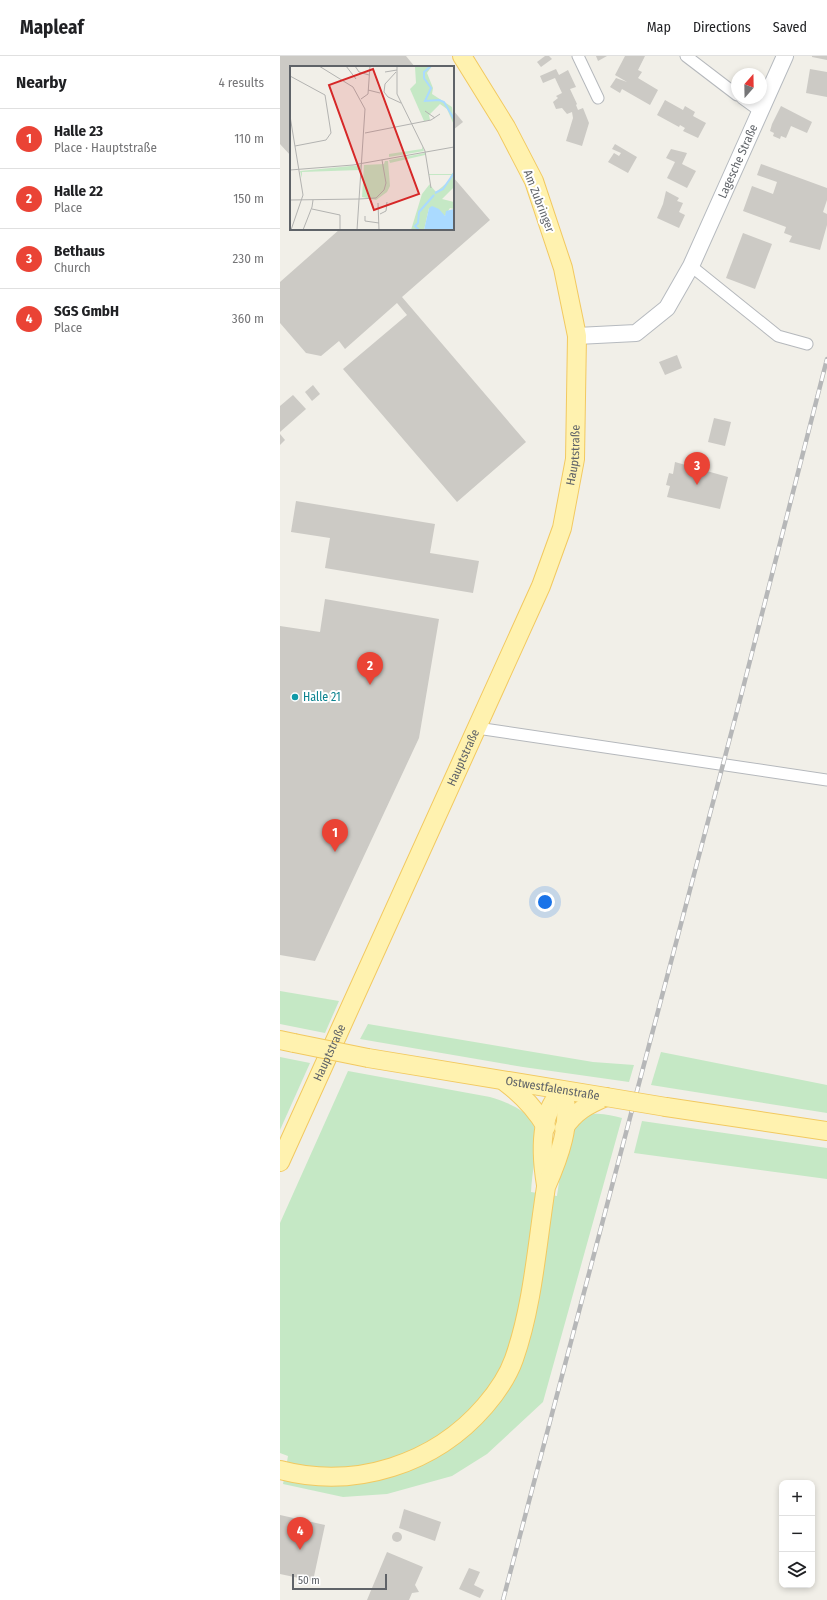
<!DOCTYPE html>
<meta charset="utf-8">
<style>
body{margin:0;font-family:"Fira Sans Condensed",sans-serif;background:#f6f6f6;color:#202124}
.controls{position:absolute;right:12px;bottom:12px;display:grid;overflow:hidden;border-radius:8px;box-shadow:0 2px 6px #0003}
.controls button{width:36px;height:36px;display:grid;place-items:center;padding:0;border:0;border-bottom:1px solid #e0e0e0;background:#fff;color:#202124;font:20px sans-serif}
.compass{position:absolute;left:451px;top:12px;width:36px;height:36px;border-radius:50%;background:#fff;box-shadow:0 2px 6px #0003;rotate:20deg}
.scale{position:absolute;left:12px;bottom:10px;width:95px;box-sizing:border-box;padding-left:4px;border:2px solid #5f6368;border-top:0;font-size:11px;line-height:14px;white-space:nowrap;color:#5f6368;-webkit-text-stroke:3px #fff;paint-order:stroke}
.you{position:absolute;left:265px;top:846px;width:14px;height:14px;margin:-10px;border:3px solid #fff;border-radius:50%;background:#1a73e8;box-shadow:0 0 0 6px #1a73e833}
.badge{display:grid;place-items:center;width:26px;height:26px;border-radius:50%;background:#ea4335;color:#fff;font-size:13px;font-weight:700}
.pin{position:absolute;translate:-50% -33px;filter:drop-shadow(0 1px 2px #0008)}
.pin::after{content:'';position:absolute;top:21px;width:14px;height:12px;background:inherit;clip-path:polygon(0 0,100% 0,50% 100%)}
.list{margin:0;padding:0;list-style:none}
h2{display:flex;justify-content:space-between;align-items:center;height:52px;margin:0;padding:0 16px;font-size:17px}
h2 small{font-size:13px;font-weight:400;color:#757577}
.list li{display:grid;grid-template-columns:26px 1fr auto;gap:12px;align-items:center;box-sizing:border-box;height:60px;padding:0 16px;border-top:1px solid #e0e0e0}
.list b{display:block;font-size:15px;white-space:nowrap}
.list p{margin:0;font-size:13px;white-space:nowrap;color:#757577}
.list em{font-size:13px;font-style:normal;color:#757577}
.icon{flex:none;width:22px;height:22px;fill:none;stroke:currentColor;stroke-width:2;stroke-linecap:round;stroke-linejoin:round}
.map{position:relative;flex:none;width:547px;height:1544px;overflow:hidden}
header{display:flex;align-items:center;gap:24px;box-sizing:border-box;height:56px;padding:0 20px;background:#fff;border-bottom:1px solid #e0e0e0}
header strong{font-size:19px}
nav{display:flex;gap:22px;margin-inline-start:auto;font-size:14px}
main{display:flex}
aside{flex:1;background:#fff}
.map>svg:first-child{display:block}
</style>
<header>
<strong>Mapleaf</strong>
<nav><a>Map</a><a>Directions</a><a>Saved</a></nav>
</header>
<main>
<aside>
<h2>Nearby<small>4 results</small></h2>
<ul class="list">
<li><span class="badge">1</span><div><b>Halle 23</b><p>Place · Hauptstraße</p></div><em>110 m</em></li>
<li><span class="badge">2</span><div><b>Halle 22</b><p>Place</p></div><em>150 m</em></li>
<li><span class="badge">3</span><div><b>Bethaus</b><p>Church</p></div><em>230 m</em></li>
<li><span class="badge">4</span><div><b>SGS GmbH</b><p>Place</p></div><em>360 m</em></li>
</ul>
</aside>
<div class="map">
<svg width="547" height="1544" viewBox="0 0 547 1544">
<rect width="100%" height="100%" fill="#f1efe8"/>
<g fill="#c5e8c5">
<polygon points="0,935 59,945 45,977 0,968"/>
<polygon points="88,968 313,1006 354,1009 349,1026 243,1011 80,983"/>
<polygon points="381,996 547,1029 547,1057 371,1029"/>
<polygon points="0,1001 30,1007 0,1074"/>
<path d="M 68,1015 L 210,1041 C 274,1060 254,1085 251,1136 L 277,1140 C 281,1119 285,1060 314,1058 C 323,1057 333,1060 342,1062 L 263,1346 L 207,1398 L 172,1420 L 107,1438 L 63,1441 L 3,1428 L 8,1400 L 0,1397 L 0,1167 Z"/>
<polygon points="362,1065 547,1092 547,1123 354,1097"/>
</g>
<g fill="#cccac5">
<polygon points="0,0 126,0 135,11 11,11 11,100 0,88"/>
<polygon points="265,0 269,0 272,3 261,11 257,6"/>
<polygon points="316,0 327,0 318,5"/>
<polygon points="345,0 365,0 358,14 362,16 358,22 378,34 370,49 342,33 340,37 330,31 336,22 347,26 335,19"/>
<polygon points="532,0 547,0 547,4 532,1"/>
<polygon points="276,13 279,19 288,14 296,31 290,33 297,48 296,49 298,54 303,52 309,67 302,90 286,85 293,62 292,56 287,58 282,52 276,53 273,46 278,42 276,40 282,37 275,22 263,27 260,20"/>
<polygon points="530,13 547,16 547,41 526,37"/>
<polygon points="385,44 403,54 405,50 415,56 413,60 426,67 418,82 403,75 405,72 400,69 399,71 377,59"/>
<polygon points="501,50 532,66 527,77 511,70 506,82 501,80 500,83 493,80 494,77 490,75 492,68"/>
<polygon points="173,54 183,66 173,74"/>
<polygon points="335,88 357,101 348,117 328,106 334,97 339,100 341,97 332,93"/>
<polygon points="391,93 407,97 402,108 416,115 407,132 387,122 395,106 386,102"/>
<polygon points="481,108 547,132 547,144 543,156 547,158 547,169 540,194 509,186 512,180 504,177 506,171 463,155 472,130 493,138 497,126 477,119"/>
<polygon points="173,121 210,164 122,241 246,386 177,446 63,313 127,259 117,247 65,293 59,285 41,300 26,297 0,267 0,226 60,173 173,173"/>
<polygon points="386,135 399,142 397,145 403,147 399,156 405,159 399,172 377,162 383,148"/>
<polygon points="463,177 492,188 475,233 446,222"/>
<polygon points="397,299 402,312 385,319 379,306"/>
<polygon points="33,329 40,338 32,345 25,336"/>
<polygon points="13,339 26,353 0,376 0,350"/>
<polygon points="434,362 451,366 445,390 428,386"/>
<polygon points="0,378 5,384 0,389"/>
<polygon points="395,406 448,421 440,453 387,441 390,430 386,429 389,417 393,418"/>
<polygon points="16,445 155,468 150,497 199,505 193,537 45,512 50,482 11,476"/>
<polygon points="45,543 159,563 139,682 35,905 0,899 0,570 40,576"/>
<polygon points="124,1453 161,1466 155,1485 119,1472"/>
<polygon points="0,1459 45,1469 33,1525 0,1518"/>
<circle cx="117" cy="1481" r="5"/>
<polygon points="107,1496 143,1511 135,1529 139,1536 132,1537 129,1544 87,1544"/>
<polygon points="189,1512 200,1516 194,1529 204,1534 200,1542 179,1533"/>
</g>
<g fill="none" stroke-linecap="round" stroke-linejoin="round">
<g stroke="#b5b8bc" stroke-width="13">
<g id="street">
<polyline points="298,0 318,42"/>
<polyline points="406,0 457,39"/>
<polyline points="462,42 480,55"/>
<polyline points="411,210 498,280 527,288"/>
<polyline points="197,672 547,724"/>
</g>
</g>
<g stroke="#b6babf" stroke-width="18">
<g id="secondary">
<path id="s1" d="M 297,280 L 356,277 L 387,252 L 411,210 L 505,0"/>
</g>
</g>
<g stroke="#f2c960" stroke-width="20">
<g id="primary">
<polyline points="0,984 14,987"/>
<path id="s2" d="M 88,1002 L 326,1041"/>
<path d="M 225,1026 C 242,1039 255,1052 266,1071"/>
<polyline points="386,1051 547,1075"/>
<path d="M 284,1072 C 296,1055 307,1049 326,1041"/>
<path id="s3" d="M 0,1106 L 261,530 L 282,472 L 295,403 L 297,280 L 283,212 L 254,125 L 226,71 L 182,0"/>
<path d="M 266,1129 C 261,1099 259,1057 282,1035"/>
<path d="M 0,1414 C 75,1434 155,1408 205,1350 C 217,1336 228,1320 234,1303 C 253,1249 257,1188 266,1131 C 278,1104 294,1064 282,1035"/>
</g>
</g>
<use href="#street" stroke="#fff" stroke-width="11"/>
<use href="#secondary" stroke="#fff" stroke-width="16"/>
<use href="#primary" stroke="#fff2af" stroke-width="18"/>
<g stroke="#b6b7b8" stroke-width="4.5">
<polyline id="rail" points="223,1544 461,640 547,303"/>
</g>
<use href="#rail" stroke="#fff" stroke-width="3" stroke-dasharray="9" stroke-linecap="butt"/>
<g stroke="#f2c960" stroke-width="20" stroke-linecap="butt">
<g id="primary-bridge">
<polyline points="14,987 88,1002"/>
<polyline points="326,1041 386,1051"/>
</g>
</g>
<use href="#primary-bridge" stroke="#fff2af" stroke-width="18"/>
</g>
<circle fill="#0f9aa8" stroke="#fff" stroke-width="1.5" cx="15" cy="641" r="4"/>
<g text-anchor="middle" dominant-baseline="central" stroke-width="4" stroke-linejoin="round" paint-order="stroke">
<g font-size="12" fill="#5f6368" stroke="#fff">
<text stroke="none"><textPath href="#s1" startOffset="262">Lagesche Straße</textPath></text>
<text transform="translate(259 145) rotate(69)">Am Zubringer</text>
<text stroke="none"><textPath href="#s3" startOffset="768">Hauptstraße</textPath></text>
<text stroke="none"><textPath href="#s3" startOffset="444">Hauptstraße</textPath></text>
<text stroke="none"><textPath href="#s3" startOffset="120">Hauptstraße</textPath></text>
<text stroke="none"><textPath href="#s2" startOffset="187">Ostwestfalenstraße</textPath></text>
</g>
<g font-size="12" fill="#0d838f" stroke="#fff" text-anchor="start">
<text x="23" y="641">Halle 21</text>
</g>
</g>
<g transform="translate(10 10)">
<rect width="164" height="164" fill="#f1efe8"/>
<path d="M 142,0 L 137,7 L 143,22 L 142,28 L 162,41 L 164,59 L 157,43 L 150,38 L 139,49 L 140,54 L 134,55 L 120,23 L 126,17 L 125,1 ZM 132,80 L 134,85 L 99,91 L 99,88 L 132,83 ZM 135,87 L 135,89 L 100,97 L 99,94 ZM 95,95 L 98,95 L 100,120 L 97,126 L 86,134 L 72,131 L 74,99 L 94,98 ZM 71,99 L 70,104 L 12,106 L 12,112 L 10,105 ZM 164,105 L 164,121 L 152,133 L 164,136 L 164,143 L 160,142 L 155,150 L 139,142 L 134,164 L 121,164 L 132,128 L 139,119 L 139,108 L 162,108 ZM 139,109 L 161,109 L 159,115 L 146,126 L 139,118 Z" fill="#c5e8c5" fill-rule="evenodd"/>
<path d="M 142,140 L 149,143 L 155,150 L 156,145 L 164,143 L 164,164 L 134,164 L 139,142 Z" fill="#aadaff"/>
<path fill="none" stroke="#aadaff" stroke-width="2" d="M 141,0 L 134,6 L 134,12 L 141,22 L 135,35 L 149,34 L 154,36 L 164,53M 145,127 L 153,123 L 164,107M 129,164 L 125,160 L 128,157 L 129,146 L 144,129"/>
<path fill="none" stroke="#b3b3b1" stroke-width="1" d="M 29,0 L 63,21 L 75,43 L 67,164M 56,0 L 66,13M 65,0 L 69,6 L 79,9M 107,0 L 107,28 L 135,85 L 141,122M 95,6 L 107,4M 106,6 L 95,18 L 94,26 L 98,31 L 111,37M 0,10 L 35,29 L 41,67 L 36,74 L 5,80M 78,24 L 90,27M 71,33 L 78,28 L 80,0M 135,45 L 145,52M 0,50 L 13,129 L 1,164M 75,67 L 141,54 L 150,48M 0,104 L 63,99 L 164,81M 69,133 L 86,132 L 94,124 L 96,117 L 92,94M 0,134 L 69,133M 88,137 L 89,164M 22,143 L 50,149 L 50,164M 90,148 L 96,145 L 97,136M 75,150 L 75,155 L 89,157M 13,164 L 22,141 L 23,134"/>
<path fill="#d62828" fill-opacity="0.15" stroke="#d62828" stroke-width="2" d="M 83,3 L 129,128 L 84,144 L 39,19 Z"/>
<rect width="164" height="164" fill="none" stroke="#5f6368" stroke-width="2"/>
</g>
</svg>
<div class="controls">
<button>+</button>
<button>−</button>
<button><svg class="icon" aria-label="layers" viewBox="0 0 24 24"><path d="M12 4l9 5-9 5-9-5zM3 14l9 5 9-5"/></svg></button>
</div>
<svg class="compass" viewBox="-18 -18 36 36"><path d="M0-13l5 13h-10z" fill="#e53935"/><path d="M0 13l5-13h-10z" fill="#757577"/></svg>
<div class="scale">50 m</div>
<div class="you"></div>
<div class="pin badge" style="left:55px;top:796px">1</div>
<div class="pin badge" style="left:90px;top:629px">2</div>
<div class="pin badge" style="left:417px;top:429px">3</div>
<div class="pin badge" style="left:20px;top:1494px">4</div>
</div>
</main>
